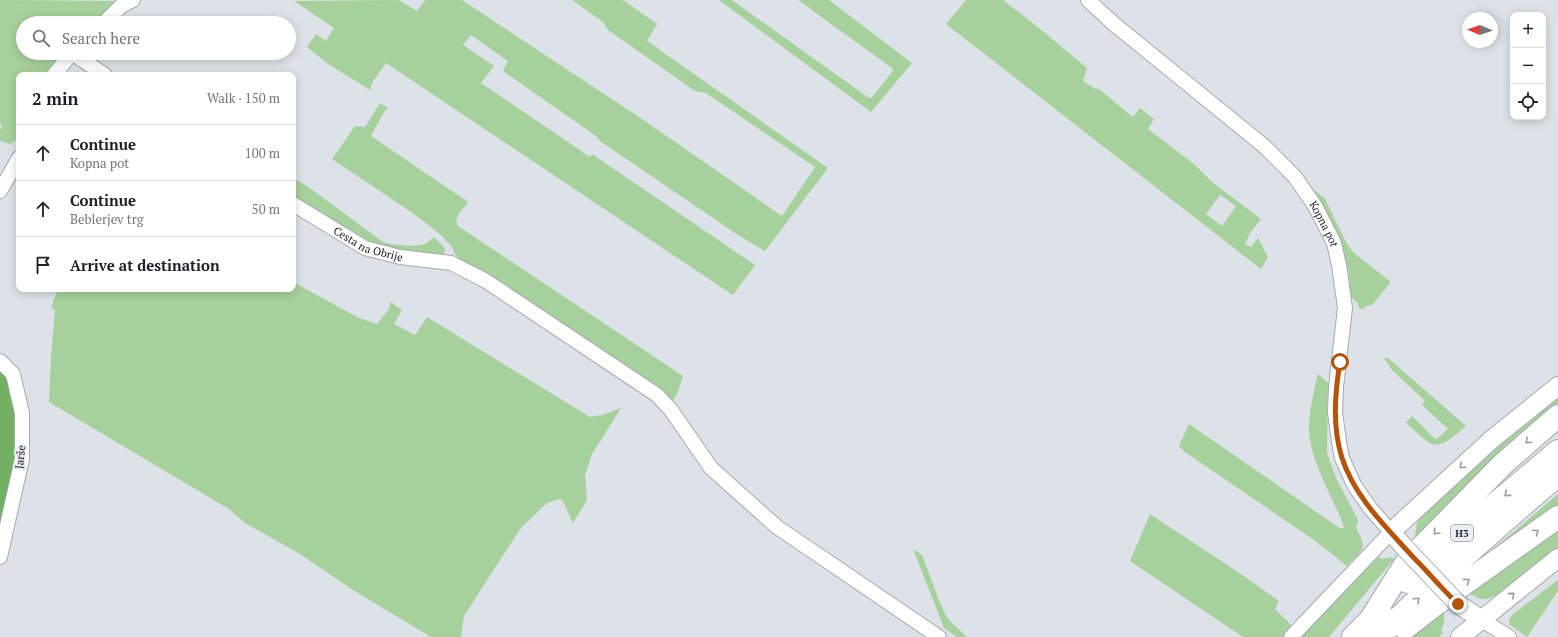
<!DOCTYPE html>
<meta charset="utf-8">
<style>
body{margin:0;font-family:"PT Serif",serif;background:#f6f6f6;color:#202124}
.controls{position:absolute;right:12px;top:12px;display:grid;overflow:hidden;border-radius:8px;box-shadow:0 2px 10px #0003}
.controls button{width:36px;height:36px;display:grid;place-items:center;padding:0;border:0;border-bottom:1px solid #e0e0e0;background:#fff;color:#202124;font:20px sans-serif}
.compass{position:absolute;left:1462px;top:12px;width:36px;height:36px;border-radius:50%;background:#fff;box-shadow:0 2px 10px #0003;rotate:272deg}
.stop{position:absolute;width:12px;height:12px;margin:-9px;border:3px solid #b45309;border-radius:50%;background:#fff}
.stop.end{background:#b45309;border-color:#fff;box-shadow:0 1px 4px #0008}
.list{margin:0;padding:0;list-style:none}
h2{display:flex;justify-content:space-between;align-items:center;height:52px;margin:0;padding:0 16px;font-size:17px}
h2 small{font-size:13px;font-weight:400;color:#757577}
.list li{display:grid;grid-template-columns:26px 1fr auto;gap:12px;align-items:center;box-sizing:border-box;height:56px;padding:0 16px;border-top:1px solid #e0e0e0}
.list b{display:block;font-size:15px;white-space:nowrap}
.list p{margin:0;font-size:13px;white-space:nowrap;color:#757577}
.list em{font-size:13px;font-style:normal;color:#757577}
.icon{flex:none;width:22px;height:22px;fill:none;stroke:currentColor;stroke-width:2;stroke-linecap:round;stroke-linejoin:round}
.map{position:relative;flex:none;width:1558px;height:637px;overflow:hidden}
.search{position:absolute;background:#fff;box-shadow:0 2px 10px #0003;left:16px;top:16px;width:280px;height:44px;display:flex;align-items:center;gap:10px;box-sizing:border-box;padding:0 14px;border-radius:22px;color:#757577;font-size:15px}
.panel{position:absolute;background:#fff;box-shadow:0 2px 10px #0003;left:16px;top:72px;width:280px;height:220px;border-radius:8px}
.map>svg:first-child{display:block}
</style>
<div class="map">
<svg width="1558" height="637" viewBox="0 0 1558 637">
<rect width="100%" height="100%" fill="#dce2e7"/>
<g fill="#a7d19c" fill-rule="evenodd">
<polygon points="0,0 116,1 116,5 98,23 23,23 23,53 67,53 49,75 19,75 19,138 10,144 0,141 0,130 2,126 0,124"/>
<polygon points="399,0 417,11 425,0 462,0 642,119 782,216 815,167 706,93 695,91 608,30 603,22 572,0 623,0 657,24 647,41 828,168 765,251 738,235 600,141 596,136 503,71 508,61 471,35 463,45 494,66 481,83 590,157 592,154 755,265 733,295 386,63 372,83 370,90 328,64 307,47 316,34 326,41 334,28 294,1"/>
<polygon points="719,0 732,0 869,98 872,97 893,71 892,68 798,0 829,0 912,63 871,112"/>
<path d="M 966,0 L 1003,0 L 1039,28 L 1087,68 L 1083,81 L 1094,88 L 1099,89 L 1133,117 L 1140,108 L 1154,119 L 1148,129 L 1194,164 L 1212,182 L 1261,219 L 1250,233 L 1245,244 L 1251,247 L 1258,238 L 1268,257 L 1261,269 L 946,24 ZM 1220,195 L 1236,206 L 1222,226 L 1206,214 Z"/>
<polygon points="380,103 388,108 384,112 371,136 468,202 458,215 456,221 458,226 683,376 677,394 672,402 463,263 455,254 452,247 441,235 414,214 332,159 355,126 365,127"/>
<path d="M 293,178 L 307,186 L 383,242 C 393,245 417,248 427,243 C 429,241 432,239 434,237 L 445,248 L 444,255 L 390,250 L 376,246 L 293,198 Z"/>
<polygon points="1305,182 1325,199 1347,244 1354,253 1391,282 1372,305 1366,306 1363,309 1359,308 1357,302 1351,297 1348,269 1339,238"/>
<path d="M 293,282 L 359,318 L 377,324 L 389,309 L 390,302 L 402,310 L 394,324 L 415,335 L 427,317 L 590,417 L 602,415 L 621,408 L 592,454 L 585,475 L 587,500 L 573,523 C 568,515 567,505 560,499 L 547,503 L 520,529 L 464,616 L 461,637 L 431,637 L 353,590 L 300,554 L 245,523 L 229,509 L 49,402 L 51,356 L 55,310 L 51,308 L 58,289 L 293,289 Z"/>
<path d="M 1384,358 L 1388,358 L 1466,426 C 1433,454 1436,449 1406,423 L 1412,416 L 1434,438 L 1437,439 L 1448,429 L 1422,405 L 1425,401 L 1391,369 Z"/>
<path d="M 1318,374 L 1328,383 L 1327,453 L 1336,478 L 1358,520 L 1356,528 C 1368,550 1363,549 1347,566 L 1314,540 L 1185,452 L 1179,446 L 1189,424 L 1341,529 L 1344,527 C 1333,496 1310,462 1309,429 C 1309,411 1314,391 1318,374 Z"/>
<polygon points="1558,396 1558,409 1420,541 1415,535 1417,523 1421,516 1471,470"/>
<polygon points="1558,494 1558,510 1484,557"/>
<path d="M 1150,514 C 1193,543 1237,570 1279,601 L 1275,609 L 1292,626 L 1283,637 L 1243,637 L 1130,561 Z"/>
<path d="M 1558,525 L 1558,548 L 1504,595 L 1501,592 C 1490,598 1484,603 1473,595 L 1471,595 L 1467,588 Z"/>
<polygon points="913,549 922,555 939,600 946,616 952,623 967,637 957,637 944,628"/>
<polygon points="1377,556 1382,559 1391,557 1394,559 1329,637 1299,637"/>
<polygon points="1558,580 1558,591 1527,637 1510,625 1509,620 1513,614"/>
<path d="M 1441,607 C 1445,616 1446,621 1441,630 L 1443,633 L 1439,637 L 1405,637 Z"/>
</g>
<polygon fill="#72b062" points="0,369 6,377 15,398 16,447 9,497 0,537"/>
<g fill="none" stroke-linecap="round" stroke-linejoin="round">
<g stroke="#a4aaaf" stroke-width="16">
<g id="minor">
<path id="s1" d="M 1088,0 L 1114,24 L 1264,146 L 1295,177 L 1315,206 L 1334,243 L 1339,265 L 1345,308 L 1336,387 L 1335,412 L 1339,442 L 1342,458 L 1354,485 L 1370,508 L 1391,532 L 1291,637"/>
<polyline points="104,23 121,6 133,0"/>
<polyline points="72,53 105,75"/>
<polyline points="54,75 72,53"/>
<polyline points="0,191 19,158"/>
<path id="s2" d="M 293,204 L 365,248 L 400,257 L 451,263 L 486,281 L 657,395 L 671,410 L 711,468 L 777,527 L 939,637"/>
<polyline points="0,361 13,374 22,413 22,459 0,557"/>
<polyline points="1482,620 1509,637"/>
</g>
</g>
<g stroke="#a4aaaf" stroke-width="20">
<g id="tertiary">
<polyline points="1405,548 1391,532 1491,440 1558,386"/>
<polyline points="1458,604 1482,620"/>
<polyline points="1460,637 1558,558"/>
</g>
</g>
<g stroke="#a4aaaf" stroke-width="24">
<g id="trunk">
<polyline points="1408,582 1469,526 1558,451"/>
<polyline points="1370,620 1406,563 1503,464 1558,416"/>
<polyline points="1405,628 1436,604 1558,517"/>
<polyline points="1353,637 1380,610"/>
<path d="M 1379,637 C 1436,580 1497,527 1558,475"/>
</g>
</g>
<use href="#minor" stroke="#fff" stroke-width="14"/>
<use href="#tertiary" stroke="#fff" stroke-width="18"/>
<use href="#trunk" stroke="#fff" stroke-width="22"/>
<g stroke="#a4aaaf" stroke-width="20" stroke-linecap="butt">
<polyline id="tertiary-bridge" points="1405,548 1458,604"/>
</g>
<use href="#tertiary-bridge" stroke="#fff" stroke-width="18"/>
</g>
<defs><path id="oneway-chevron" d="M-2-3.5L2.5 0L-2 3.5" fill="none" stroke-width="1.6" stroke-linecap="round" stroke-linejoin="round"/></defs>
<g stroke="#9b9c9d">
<use href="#oneway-chevron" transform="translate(1528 441) rotate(138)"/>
<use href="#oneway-chevron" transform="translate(1462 466) rotate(138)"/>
<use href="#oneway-chevron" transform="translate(1507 494) rotate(139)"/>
<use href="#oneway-chevron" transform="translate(1436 532) rotate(134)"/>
<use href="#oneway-chevron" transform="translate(1536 532) rotate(-35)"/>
<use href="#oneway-chevron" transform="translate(1467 581) rotate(-36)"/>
<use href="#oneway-chevron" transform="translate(1512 595) rotate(-41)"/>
<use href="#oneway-chevron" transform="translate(1417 600) rotate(-43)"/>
</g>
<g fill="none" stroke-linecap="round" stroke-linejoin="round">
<path stroke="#b45309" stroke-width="5" d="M 1340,362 C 1335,393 1332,426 1342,458 C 1355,498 1387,528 1414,558 C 1429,573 1443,590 1458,604"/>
</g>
<g text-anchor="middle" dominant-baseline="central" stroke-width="4" stroke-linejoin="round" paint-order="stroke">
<rect fill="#e9eff4" stroke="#5d6063" stroke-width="1" x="1451" y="525" width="22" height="16" rx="3"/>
<g font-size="10" font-weight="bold" fill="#212325">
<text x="1462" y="533">H3</text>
</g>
<g font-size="11" fill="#212325" stroke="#e9eff4">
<text stroke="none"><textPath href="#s1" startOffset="328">Kopna pot</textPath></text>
<text stroke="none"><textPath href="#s2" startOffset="86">Cesta na Obrije</textPath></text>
<text transform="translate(20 457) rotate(-84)">Jarše</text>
</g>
</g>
</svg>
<div class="controls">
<button>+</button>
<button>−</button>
<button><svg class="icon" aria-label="locate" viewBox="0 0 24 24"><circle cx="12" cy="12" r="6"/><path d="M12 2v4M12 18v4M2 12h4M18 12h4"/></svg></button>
</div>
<svg class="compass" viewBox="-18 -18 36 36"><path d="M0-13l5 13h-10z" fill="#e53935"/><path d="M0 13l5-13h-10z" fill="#757577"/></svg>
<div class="stop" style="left:1340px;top:362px"></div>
<div class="stop end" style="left:1458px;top:604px"></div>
<div class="search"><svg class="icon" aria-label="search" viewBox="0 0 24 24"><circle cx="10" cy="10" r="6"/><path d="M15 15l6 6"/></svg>Search here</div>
<section class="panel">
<h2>2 min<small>Walk · 150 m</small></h2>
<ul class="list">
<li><svg class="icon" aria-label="ahead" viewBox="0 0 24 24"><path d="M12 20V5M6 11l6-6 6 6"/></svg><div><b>Continue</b><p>Kopna pot</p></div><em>100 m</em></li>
<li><svg class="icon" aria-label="ahead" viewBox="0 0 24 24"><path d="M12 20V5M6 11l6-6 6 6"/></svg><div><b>Continue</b><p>Beblerjev trg</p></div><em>50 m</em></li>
<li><svg class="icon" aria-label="arrive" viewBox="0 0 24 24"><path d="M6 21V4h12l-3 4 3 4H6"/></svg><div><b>Arrive at destination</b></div></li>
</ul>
</section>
</div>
